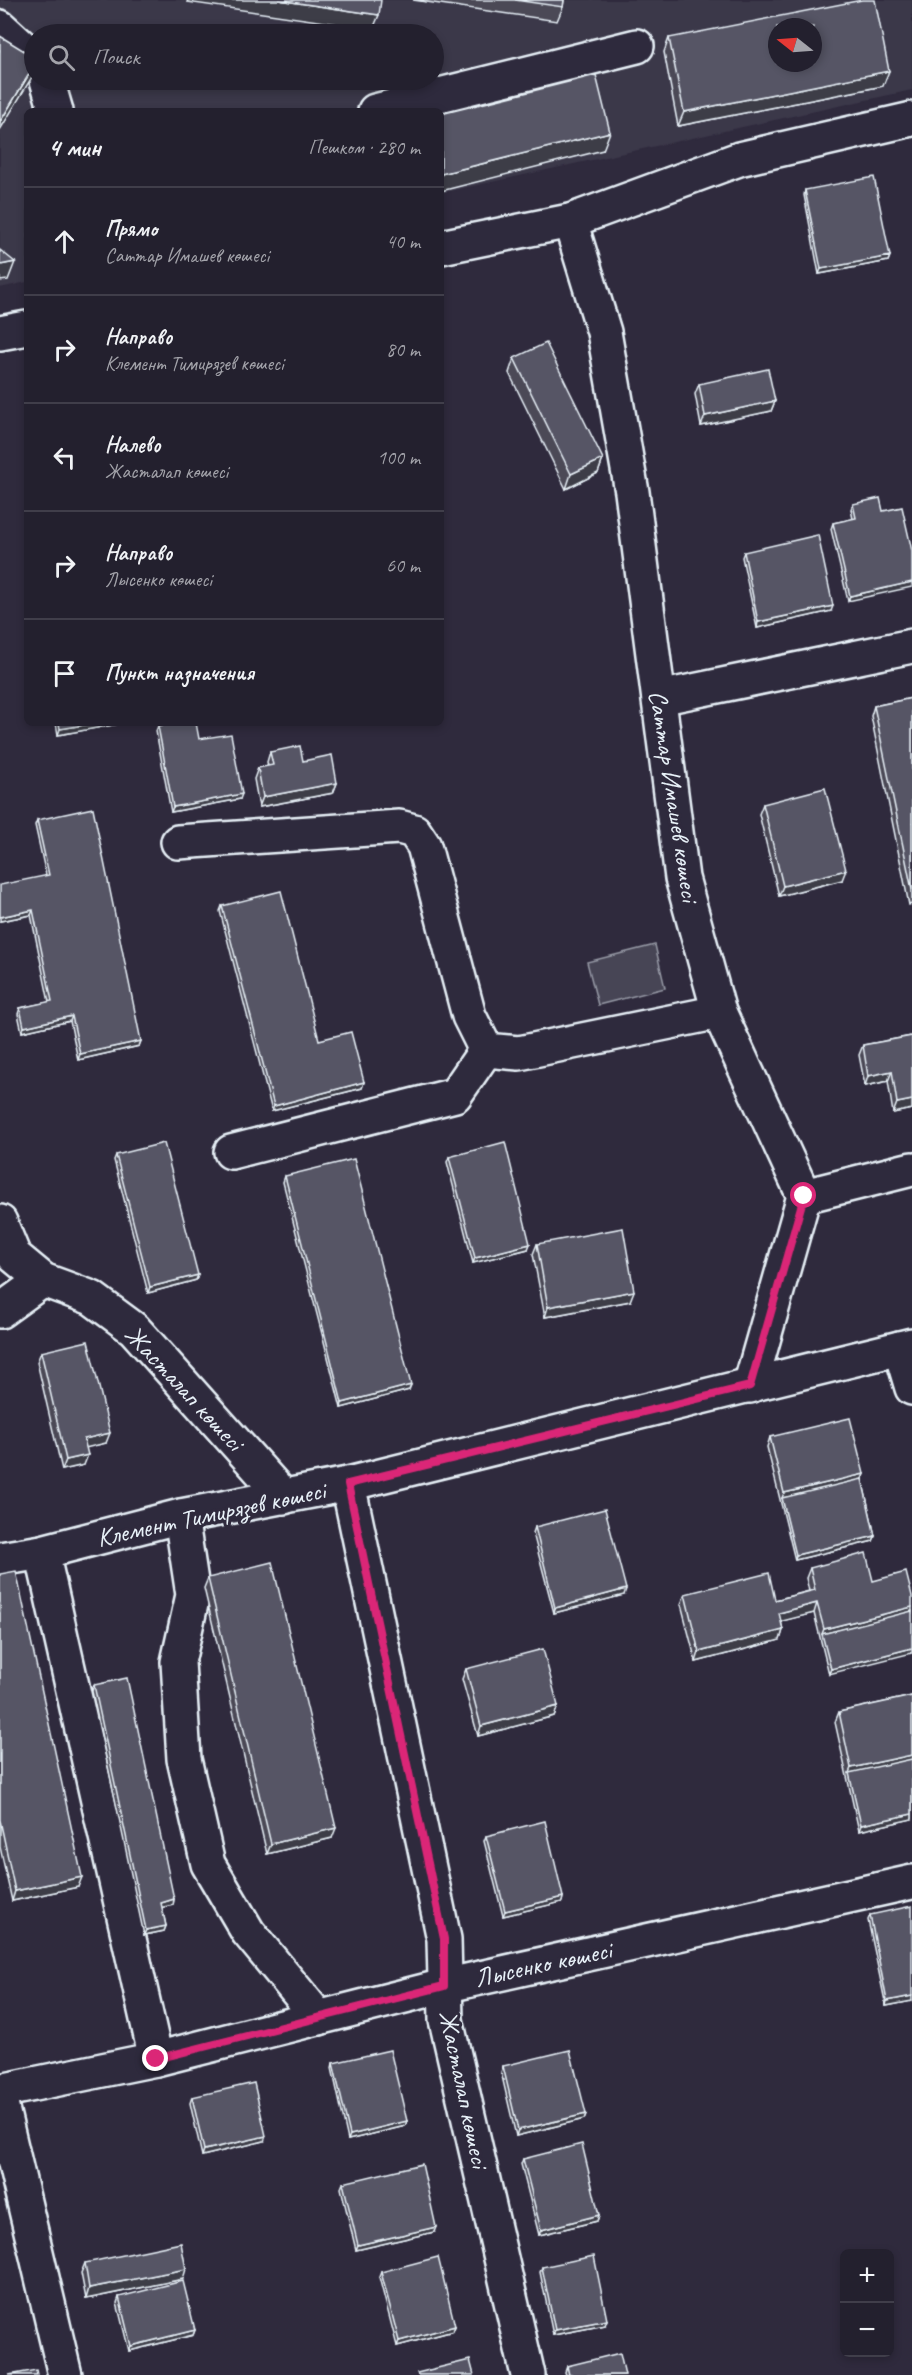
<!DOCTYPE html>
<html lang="ru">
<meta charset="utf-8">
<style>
body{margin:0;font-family:Caveat,sans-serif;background:#2f2d3a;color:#f1f3f6}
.controls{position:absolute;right:18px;bottom:18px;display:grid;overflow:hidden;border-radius:9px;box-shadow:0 3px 9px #0003}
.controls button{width:54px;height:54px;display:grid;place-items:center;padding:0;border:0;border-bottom:2px solid #403e4a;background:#23202e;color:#f1f3f6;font:30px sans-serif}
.compass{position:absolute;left:768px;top:18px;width:54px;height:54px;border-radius:50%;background:#23202e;box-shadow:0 3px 9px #0003;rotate:287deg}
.stop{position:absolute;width:18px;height:18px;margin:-14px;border:4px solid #db2777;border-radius:50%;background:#fff}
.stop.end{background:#db2777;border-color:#fff;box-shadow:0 2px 6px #0008}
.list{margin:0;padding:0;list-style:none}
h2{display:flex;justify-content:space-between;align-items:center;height:78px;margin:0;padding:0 24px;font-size:26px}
h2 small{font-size:20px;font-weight:400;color:#a3a3aa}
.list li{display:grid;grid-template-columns:39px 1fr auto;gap:18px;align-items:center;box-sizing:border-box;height:108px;padding:0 24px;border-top:2px solid #403e4a}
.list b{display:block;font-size:22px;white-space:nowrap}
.list p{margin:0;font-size:20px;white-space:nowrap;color:#a3a3aa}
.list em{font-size:20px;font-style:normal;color:#a3a3aa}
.icon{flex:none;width:33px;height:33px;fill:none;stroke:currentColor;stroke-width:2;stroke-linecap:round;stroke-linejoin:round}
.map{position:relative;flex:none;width:912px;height:2375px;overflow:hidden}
.search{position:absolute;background:#23202e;box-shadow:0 3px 9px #0003;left:24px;top:24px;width:420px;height:66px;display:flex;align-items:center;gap:15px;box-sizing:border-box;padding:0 21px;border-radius:33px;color:#a3a3aa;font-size:22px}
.panel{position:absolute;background:#23202e;box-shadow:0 3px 9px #0003;left:24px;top:108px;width:420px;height:618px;border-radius:9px}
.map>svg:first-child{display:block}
</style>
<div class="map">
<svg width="912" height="2375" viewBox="0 0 912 2375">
<rect width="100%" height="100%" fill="#2f2a3d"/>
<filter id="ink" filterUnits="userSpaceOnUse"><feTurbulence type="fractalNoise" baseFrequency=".0167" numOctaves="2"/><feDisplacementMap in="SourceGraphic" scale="12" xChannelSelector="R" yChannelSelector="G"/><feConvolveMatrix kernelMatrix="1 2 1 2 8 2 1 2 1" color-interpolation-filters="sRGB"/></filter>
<g filter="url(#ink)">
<path fill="#3b3749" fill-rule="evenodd" d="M 0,0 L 912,0 L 912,90 L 441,193 L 441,111 L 27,111 L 27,282 L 0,288 ZM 777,27 L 813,27 L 813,63 L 777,63 ZM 34,34 L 434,34 L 434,80 L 34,80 Z"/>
<polygon fill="#464455" stroke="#979aa6" stroke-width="1.5" points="655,945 665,988 598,1005 587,962"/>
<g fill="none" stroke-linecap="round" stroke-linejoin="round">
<g stroke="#e8f1f8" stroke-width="38">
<g id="minor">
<polyline points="0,27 34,58"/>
<polyline points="47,80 56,111"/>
<polyline points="375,111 637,46"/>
<polyline points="570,221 604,332 632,492 682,878 719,1012 804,1196 750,1386"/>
<polyline points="441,247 570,221 739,159 912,119"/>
<polyline points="0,333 27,328"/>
<polyline points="659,698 912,646"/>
<polyline points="178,842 399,827 414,831 424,846 469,1016 486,1050 519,1053 719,1012"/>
<polyline points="231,1152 455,1095 486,1050"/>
<polyline points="804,1196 912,1169"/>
<polyline points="0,1222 14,1256 43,1280 92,1298 134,1329 284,1497"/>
<polyline points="0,1311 43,1280"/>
<polyline points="900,1348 912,1388"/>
<polyline points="348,1484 444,1939 446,2020 528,2375"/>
<polyline points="181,1516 193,1595 178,1662 184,1759 208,1864 248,1932 319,2018"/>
<polyline points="42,1552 156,2059"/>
<polyline points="0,1559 42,1552 181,1516 348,1484 912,1345"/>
<polyline points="0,2091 156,2059 444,1986 912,1882"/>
<polyline points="0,2100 65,2375"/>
</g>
</g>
<use href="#minor" stroke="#2f2a3d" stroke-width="33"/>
</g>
<g fill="#4b4957" stroke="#e8f1f8" stroke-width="1.5">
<polygon points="413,0 564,0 563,7 557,21"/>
<polygon points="669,38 883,86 678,126 664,52"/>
<polygon points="805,190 890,256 888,261 819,274 804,195"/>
<polygon points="514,358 603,459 598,473 566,489 509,373"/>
<polygon points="699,384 775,401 771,411 701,426 695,394"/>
<polygon points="853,504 883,511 848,601 831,529 833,523 853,519 851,509"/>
<polygon points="744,552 831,611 757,628 742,557"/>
<polygon points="912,698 912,904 909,905 871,716 874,706"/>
<polygon points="56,723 124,723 58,735"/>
<polygon points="158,726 199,739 240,799 171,812 156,731"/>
<polygon points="270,752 303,761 337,783 333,793 259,807 254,779 258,768 268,766 267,762"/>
<polygon points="763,804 842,880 779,896 759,814"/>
<polygon points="37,820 141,1041 139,1046 78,1060 70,1021 22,1032 18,1014 20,1008 49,1002 31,915 0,921 46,875 35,825"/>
<polygon points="222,906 319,1040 364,1082 362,1088 272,1111 220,911"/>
<polygon points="912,1036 912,1109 893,1113 888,1081 865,1086 859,1055 863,1045"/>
<polygon points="116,1155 198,1275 196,1280 148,1293 114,1160"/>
<polygon points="449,1157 528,1249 473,1263 447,1162"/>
<polygon points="285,1176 409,1390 341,1408 283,1182"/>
<polygon points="537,1244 630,1301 545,1317 533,1254"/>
<polygon points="41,1352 106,1443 86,1447 84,1465 62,1470 37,1362"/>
<polygon points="770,1437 864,1474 862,1479 875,1536 873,1541 795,1560 767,1447"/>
<polygon points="535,1527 624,1595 554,1613 533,1533"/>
<polygon points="810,1568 873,1581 829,1674 814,1613 781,1621 783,1630 780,1640 696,1662 681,1604 685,1594 775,1600 809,1591 806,1578"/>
<polygon points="0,1574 78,1887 12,1901 0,1847"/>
<polygon points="208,1578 332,1838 267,1854 204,1588"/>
<polygon points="466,1669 558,1706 554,1716 478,1736 462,1679"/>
<polygon points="94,1685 174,1899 173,1905 162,1907 166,1926 164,1931 144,1935 92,1691"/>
<polygon points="912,1696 912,1819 859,1831 835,1722 839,1712"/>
<polygon points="486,1836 563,1897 562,1902 503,1916 484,1841"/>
<polygon points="870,1915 912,2001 886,2006 868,1920"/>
<polygon points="333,2063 407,2121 405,2126 348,2140 332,2068"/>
<polygon points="503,2066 586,2114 584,2119 516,2136 501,2072"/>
<polygon points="192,2097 264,2141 202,2156 190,2103"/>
<polygon points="523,2159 599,2215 597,2221 539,2235 521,2164"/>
<polygon points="343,2183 434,2232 356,2250 341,2188"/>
<polygon points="85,2263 183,2279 86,2299 81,2273"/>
<polygon points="542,2267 605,2325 553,2335 540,2272"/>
<polygon points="381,2272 455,2326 453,2331 397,2346 379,2277"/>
<polygon points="119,2297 195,2330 193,2335 129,2351 117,2303"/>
<polygon points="567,2366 625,2375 566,2375 565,2372"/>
</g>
<g fill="#3d3c47" stroke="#e8f1f8" stroke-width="1.5">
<polygon points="188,0 278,0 379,15 373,29 187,2"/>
<polygon points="34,66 34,70 32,77 0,130 0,122"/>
<polygon points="889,71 883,86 678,126 684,112"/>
<polygon points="610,132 603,150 441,191 441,174"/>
<polygon points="890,256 888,261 819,274 821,269"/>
<polygon points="15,262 8,280 0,281 0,265"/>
<polygon points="775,401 771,411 701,426 705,416"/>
<polygon points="603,459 598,473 566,489 571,474"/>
<polygon points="912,582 912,587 848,601 850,596"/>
<polygon points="833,606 831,611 757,628 758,622"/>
<polygon points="96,723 124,723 58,735 60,729"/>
<polygon points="337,783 333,793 259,807 263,797"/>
<polygon points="242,794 240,799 171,812 173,807"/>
<polygon points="846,870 842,880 779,896 783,886"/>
<polygon points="33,910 31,915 0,921 0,917"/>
<polygon points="72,1016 70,1021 22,1032 24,1027"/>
<polygon points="141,1041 139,1046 78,1060 80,1054"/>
<polygon points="892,1071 888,1081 865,1086 868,1076"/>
<polygon points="364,1082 362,1088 272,1111 274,1106"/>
<polygon points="912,1100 912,1109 893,1113 897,1103"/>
<polygon points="530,1244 528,1249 473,1263 475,1258"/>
<polygon points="198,1275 196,1280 148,1293 150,1287"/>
<polygon points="634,1291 630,1301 545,1317 548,1307"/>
<polygon points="411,1385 409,1390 341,1408 342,1403"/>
<polygon points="110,1433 106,1443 81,1449 84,1439"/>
<polygon points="88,1455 84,1465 62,1470 66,1460"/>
<polygon points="864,1474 860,1484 782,1498 784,1493"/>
<polygon points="875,1536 873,1541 795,1560 796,1555"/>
<polygon points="626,1589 624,1595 554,1613 555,1608"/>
<polygon points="817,1603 814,1613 775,1623 779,1613"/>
<polygon points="912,1607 912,1613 822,1634 824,1629"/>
<polygon points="783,1630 780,1640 696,1662 699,1652"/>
<polygon points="912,1648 912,1653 829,1674 831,1669"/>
<polygon points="558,1706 554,1716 478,1736 481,1726"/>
<polygon points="912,1755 912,1764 849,1773 851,1768"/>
<polygon points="912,1814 912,1819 859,1831 861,1825"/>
<polygon points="336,1828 332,1838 267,1854 271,1844"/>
<polygon points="82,1877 78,1887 12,1901 15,1891"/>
<polygon points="563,1897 562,1902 503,1916 505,1911"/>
<polygon points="174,1899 173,1905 159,1908 161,1903"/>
<polygon points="166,1926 164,1931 144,1935 146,1930"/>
<polygon points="912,1996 912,2001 886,2006 887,2001"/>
<polygon points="586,2114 584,2119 516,2136 518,2130"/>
<polygon points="407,2121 405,2126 348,2140 350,2135"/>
<polygon points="266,2136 264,2141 202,2156 204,2150"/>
<polygon points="599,2215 597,2221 539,2235 541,2230"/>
<polygon points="436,2227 434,2232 356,2250 358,2245"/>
<polygon points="186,2269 183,2279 86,2299 89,2288"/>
<polygon points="607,2320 605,2325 553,2335 555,2330"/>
<polygon points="455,2326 453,2331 397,2346 399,2341"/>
<polygon points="195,2330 193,2335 129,2351 131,2346"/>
</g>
<g fill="#575565" stroke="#e8f1f8" stroke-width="1.5" fill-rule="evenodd">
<polygon points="278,0 381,0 379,15"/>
<polygon points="515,0 564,0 563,7"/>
<path d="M 862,0 L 875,0 L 889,71 L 684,112 L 669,38 ZM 777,27 L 813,27 L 813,63 L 777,63 Z"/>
<polygon points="0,36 34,57 34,66 0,122"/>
<polygon points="596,75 610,132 441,174 441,114"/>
<polygon points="874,177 890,256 821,269 805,190"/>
<polygon points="0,250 15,262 0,265"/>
<polygon points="546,343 603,459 571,474 514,358"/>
<polygon points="768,369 775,401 705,416 699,384"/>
<polygon points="880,498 883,511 902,507 912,551 912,582 850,596 833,523 856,518 853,504"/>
<polygon points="818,535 833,606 758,622 744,552"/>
<polygon points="912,698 912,890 874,706"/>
<polygon points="59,723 96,723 60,729"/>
<polygon points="175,723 196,723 199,739 231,734 242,794 173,807 158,726"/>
<polygon points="300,746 303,761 332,755 337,783 263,797 258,768 273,765 270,752"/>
<polygon points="825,788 846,870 783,886 763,804"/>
<polygon points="93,808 141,1041 80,1054 72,1016 24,1027 20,1008 52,1001 33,910 0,917 0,885 49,875 37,820"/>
<polygon points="281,891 319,1040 351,1032 364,1082 274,1106 222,906"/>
<polygon points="912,1036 912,1100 897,1103 892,1071 868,1076 863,1045"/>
<polygon points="505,1142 530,1244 475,1258 449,1157"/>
<polygon points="164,1143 198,1275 150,1287 116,1155"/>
<polygon points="354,1159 411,1385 342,1403 285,1176"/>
<polygon points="623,1228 634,1291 548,1307 537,1244"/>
<polygon points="88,1341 110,1433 84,1439 88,1455 66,1460 41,1352"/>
<polygon points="850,1418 864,1474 784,1493 770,1437"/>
<polygon points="862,1479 875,1536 796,1555 782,1498"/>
<polygon points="605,1509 626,1589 555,1608 535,1527"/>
<polygon points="866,1553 873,1581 906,1572 912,1596 912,1607 824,1629 817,1603 779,1613 783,1630 699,1652 685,1594 769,1573 775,1600 815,1590 810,1568"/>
<polygon points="272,1562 336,1828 271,1844 208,1578"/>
<polygon points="16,1571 82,1877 15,1891 0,1820 0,1574"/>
<polygon points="912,1611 912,1648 831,1669 822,1634"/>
<polygon points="543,1649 558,1706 481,1726 466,1669"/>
<polygon points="127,1678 174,1899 161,1903 166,1926 146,1930 94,1685"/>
<polygon points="912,1696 912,1755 851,1768 839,1712"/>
<polygon points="912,1759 912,1814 861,1825 849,1773"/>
<polygon points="545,1821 563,1897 505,1911 486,1836"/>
<polygon points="912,1906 912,1996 887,2001 870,1915"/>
<polygon points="390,2050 407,2121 350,2135 333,2063"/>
<polygon points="570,2050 586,2114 518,2130 503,2066"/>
<polygon points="254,2083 266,2136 204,2150 192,2097"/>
<polygon points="582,2144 599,2215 541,2230 523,2159"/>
<polygon points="422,2164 436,2227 358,2245 343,2183"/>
<polygon points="181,2243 186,2269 89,2288 85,2263"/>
<polygon points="594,2256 607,2320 555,2330 542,2267"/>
<polygon points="438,2257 455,2326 399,2341 381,2272"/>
<polygon points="183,2281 195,2330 131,2346 119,2297"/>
<polygon points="620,2353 625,2375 569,2375 567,2366"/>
<polygon points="470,2360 474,2375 418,2375 417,2373"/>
<polygon points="36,2370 37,2375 9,2375"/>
</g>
</g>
<g fill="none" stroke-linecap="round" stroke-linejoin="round" filter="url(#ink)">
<polyline stroke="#db2777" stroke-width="8" points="156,2059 444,1986 444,1939 348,1484 750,1386 804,1196"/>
</g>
<g text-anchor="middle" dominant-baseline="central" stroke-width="6" stroke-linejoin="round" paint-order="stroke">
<g font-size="26" fill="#e8f1f8" stroke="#2f2a3d">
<text transform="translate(674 796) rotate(81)">Саттар Имашев көшесі</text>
<text transform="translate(184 1388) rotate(47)">Жасталап көшесі</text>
<text transform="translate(211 1514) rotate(-12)">Клемент Тимирязев көшесі</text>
<text transform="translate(543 1964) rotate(-12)">Лысенко көшесі</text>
<text transform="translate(464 2089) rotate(78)">Жасталап көшесі</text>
</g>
</g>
</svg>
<div class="controls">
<button>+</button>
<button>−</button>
</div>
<svg class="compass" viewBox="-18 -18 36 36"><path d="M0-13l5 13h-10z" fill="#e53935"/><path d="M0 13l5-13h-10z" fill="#a3a3aa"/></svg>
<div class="stop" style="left:804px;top:1196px"></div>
<div class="stop end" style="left:156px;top:2059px"></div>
<div class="search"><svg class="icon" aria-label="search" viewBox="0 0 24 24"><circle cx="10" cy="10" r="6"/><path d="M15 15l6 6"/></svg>Поиск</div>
<section class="panel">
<h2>4 мин<small>Пешком · 280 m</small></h2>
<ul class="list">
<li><svg class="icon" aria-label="ahead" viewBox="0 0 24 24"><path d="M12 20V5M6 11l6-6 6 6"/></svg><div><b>Прямо</b><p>Саттар Имашев көшесі</p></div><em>40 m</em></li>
<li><svg class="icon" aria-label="right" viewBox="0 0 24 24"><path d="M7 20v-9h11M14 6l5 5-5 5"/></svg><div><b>Направо</b><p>Клемент Тимирязев көшесі</p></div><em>80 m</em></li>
<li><svg class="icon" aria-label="left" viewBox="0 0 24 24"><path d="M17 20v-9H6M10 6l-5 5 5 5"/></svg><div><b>Налево</b><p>Жасталап көшесі</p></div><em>100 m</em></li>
<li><svg class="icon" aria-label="right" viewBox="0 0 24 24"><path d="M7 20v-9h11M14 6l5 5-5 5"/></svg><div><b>Направо</b><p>Лысенко көшесі</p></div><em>60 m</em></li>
<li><svg class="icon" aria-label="arrive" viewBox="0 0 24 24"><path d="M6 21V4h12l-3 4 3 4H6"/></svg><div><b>Пункт назначения</b></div></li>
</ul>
</section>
</div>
